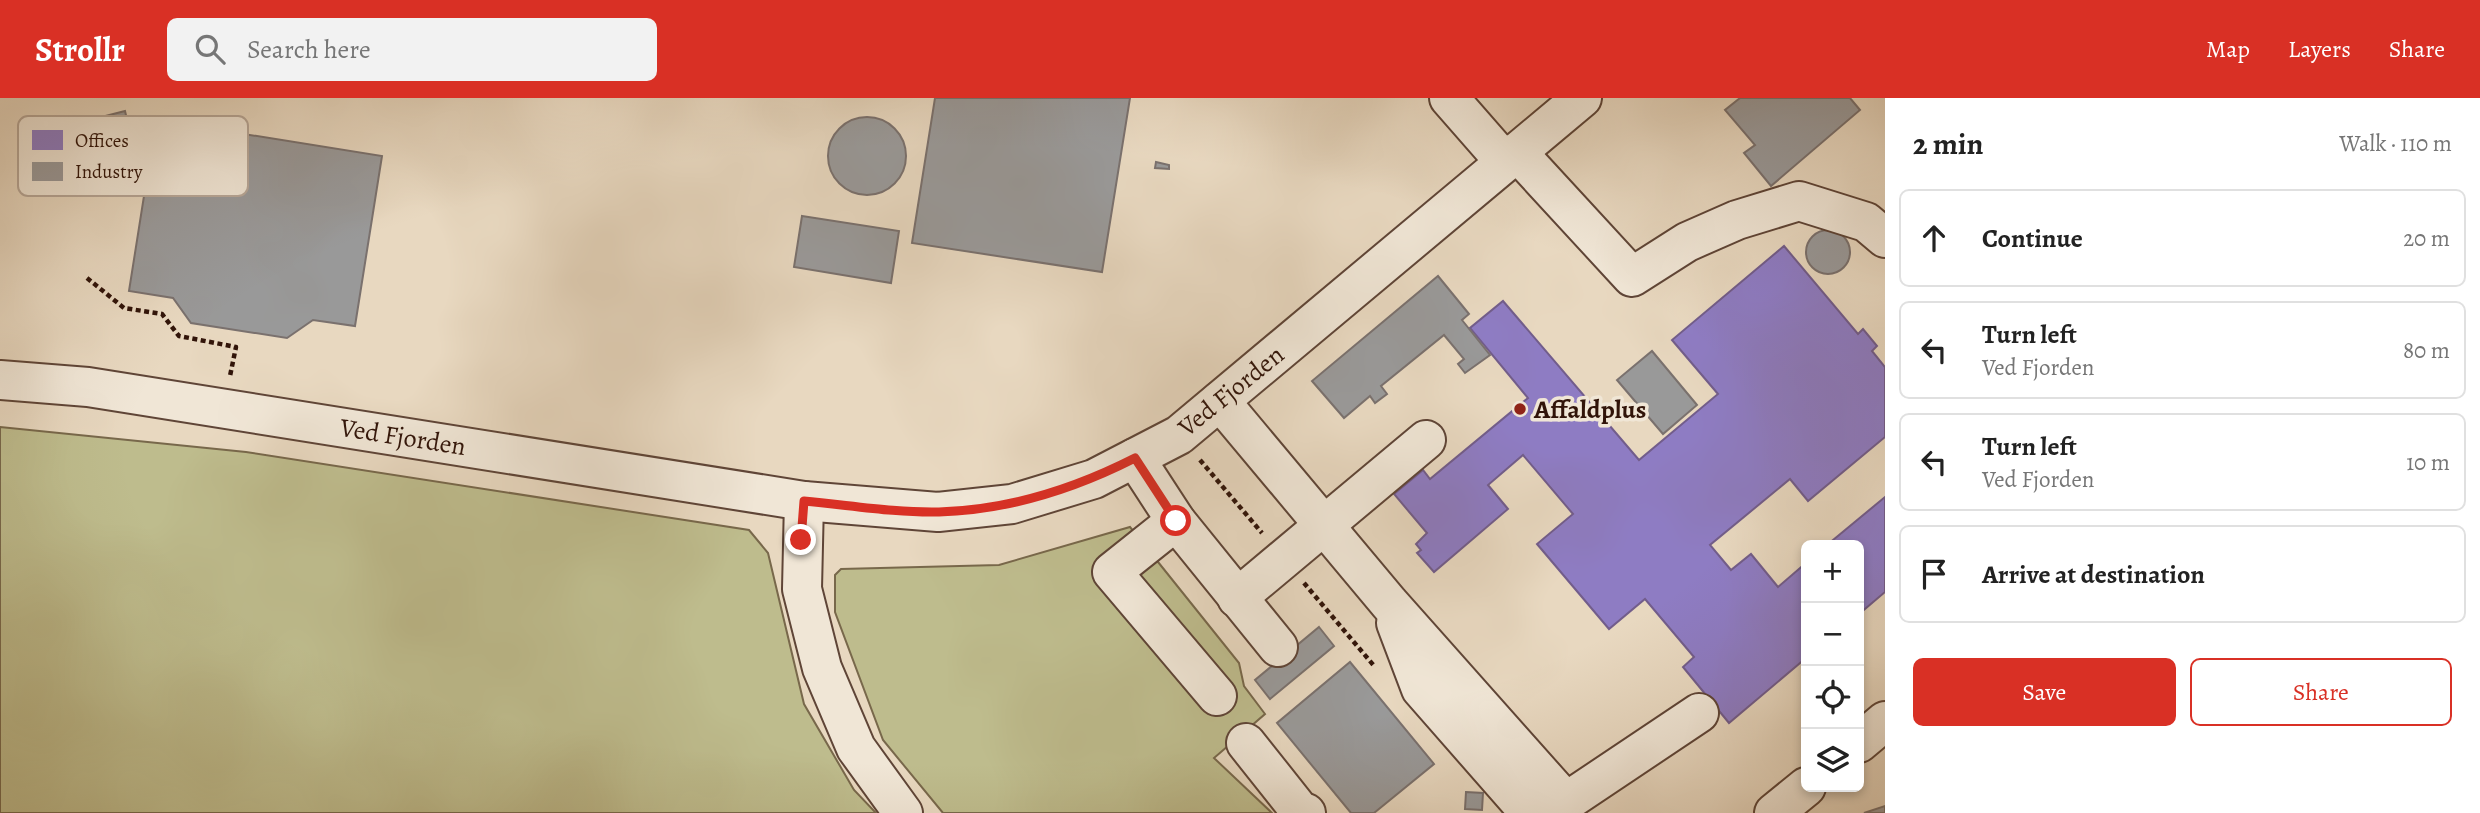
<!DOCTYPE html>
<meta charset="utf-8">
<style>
body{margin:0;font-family:Alegreya,serif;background:#f2f2f2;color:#222}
.controls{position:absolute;right:21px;bottom:21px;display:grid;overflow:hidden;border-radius:10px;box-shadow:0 4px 10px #0003}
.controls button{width:63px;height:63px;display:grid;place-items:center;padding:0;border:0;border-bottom:2px solid #e0e0e0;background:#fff;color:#222;font:35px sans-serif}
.stop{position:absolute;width:21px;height:21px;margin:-16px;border:5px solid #d93025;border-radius:50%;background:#fff}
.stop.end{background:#d93025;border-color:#fff;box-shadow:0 2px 7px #0008}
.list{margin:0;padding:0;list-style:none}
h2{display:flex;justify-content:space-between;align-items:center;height:91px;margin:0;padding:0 28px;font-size:30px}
h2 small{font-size:23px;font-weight:400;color:#767676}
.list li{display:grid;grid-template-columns:46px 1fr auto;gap:21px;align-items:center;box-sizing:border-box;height:98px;margin:0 14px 14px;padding:0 14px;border:2px solid #e0e0e0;border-radius:10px}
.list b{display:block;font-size:26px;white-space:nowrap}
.list p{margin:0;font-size:23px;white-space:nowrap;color:#767676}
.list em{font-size:23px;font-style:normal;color:#767676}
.actions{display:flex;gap:14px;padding:21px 28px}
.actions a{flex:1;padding:16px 0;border:2px solid #d93025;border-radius:10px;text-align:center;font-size:24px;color:#d93025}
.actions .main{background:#d93025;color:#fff}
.icon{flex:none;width:38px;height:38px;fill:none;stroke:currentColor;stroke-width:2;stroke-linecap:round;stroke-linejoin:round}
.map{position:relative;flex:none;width:1885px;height:715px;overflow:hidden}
header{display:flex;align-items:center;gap:42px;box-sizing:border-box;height:98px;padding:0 35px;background:#d93025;color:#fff}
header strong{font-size:33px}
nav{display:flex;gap:38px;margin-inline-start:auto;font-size:24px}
.search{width:490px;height:63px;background:#f2f2f2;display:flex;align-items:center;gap:18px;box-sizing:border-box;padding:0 24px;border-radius:10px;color:#767676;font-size:26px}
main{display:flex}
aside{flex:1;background:#fff}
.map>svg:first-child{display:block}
</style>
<header>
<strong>Strollr</strong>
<div class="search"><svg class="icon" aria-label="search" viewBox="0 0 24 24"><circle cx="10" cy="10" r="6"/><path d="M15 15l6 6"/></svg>Search here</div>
<nav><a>Map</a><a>Layers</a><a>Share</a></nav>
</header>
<main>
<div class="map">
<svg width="1885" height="715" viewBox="0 0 1885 715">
<rect width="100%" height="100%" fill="#e8d8c0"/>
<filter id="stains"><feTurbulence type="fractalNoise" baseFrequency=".00286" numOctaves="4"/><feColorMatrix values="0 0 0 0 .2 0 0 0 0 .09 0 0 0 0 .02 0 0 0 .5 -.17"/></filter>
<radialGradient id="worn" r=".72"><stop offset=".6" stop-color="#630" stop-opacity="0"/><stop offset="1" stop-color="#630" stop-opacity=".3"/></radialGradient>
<g fill="#bebc8d" stroke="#78684b" stroke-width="2">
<polygon points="0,329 246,354 749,432 768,455 804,606 854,692 876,715 0,715"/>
<polygon points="1130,429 1239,565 1244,588 1265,616 1214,660 1272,715 943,715 883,642 835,514 835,477 841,471 999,467"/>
</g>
<g fill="#8e7cc3" stroke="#725d8b" stroke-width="2">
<polygon points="1784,148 1858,236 1863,231 1877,248 1872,253 1885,269 1885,339 1808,403 1790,381 1710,447 1731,472 1751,456 1778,489 1806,465 1806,560 1729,625 1683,569 1694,559 1645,501 1609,531 1537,446 1573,416 1523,357 1488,387 1508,411 1434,474 1417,455 1421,452 1416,446 1427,435 1394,396 1423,372 1430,381 1528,300 1470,230 1503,203 1639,362 1718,296 1672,242"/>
<polygon points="1885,399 1885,494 1859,516 1859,447 1827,447"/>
</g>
<g fill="#999" stroke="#7a716e" stroke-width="2">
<polygon points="935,0 1130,0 1102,174 912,145"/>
<polygon points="1740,0 1850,0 1860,12 1771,88 1744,55 1755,47 1725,12"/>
<polygon points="125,13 135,55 120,59 122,69 97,76 94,65 80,68 70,27"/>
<circle cx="867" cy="58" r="39"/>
<polygon points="156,22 382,58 355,228 313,222 287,240 191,225 173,200 129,193"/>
<polygon points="1156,64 1169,67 1169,71 1155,70"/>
<polygon points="802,118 899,133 891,185 794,169"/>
<circle cx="1828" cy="154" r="22"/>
<polygon points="1438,178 1469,216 1462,222 1490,257 1465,275 1458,266 1464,261 1444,237 1381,288 1387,296 1375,305 1370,298 1344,320 1312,283"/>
<polygon points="1652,253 1697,307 1663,336 1617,282"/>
<polygon points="1319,529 1334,548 1270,601 1255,582"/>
<polygon points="1350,564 1434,666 1374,715 1351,715 1277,625"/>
<polygon points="1466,694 1483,695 1482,712 1465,711"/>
<polygon points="1885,708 1885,715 1864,715"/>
</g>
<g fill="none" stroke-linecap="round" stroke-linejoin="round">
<g stroke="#5f4537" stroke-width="42">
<g id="minor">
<polyline points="1449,0 1505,64"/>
<polyline points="1517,54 1632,179 1687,144 1737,122 1799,103 1866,124 1885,140"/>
<polyline points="0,282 88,289 804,403 938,414 1012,406 1094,381 1179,337 1582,0"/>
<polyline points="1220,303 1389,505 1566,704 1552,715"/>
<polyline points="1135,360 1176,423 1278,549"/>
<polyline points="804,403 802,491 822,570 856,650 903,715"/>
<polyline points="1176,423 1112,474 1217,598"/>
<polyline points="1237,500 1426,342"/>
<polyline points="1396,525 1421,591 1528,713 1566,704 1699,615"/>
<polyline points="1246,645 1300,713 1306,715"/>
<polyline points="1859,645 1885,623"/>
<polyline points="1774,715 1806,689"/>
</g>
</g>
<g stroke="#311409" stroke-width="4.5" stroke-dasharray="5 3.5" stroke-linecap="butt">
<polyline points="87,180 124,210 162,216 179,238 236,249 230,278"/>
<polyline points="1200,362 1262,435"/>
<polyline points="1304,485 1375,569"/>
</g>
<use href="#minor" stroke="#f0e6d6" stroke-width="38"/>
</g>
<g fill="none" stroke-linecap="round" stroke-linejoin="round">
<path stroke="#d93025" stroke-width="9" d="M 801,442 L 804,403 C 849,407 895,415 939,414 C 1008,412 1074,391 1135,360 L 1176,423"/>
</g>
<circle fill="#8f2418" stroke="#f0e6d6" stroke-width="2.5" cx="1520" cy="311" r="7"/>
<g text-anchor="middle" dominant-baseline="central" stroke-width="7" stroke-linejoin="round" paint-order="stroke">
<g font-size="26" fill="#311409" stroke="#f0e6d6">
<text transform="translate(1231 293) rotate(-39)">Ved Fjorden</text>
<text transform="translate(403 339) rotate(9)">Ved Fjorden</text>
</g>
<g font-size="26" font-weight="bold" fill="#311409" stroke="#f0e6d6" text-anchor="start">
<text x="1534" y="311">Affaldplus</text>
</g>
</g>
<rect x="18" y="18" width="230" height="80" rx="10" fill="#f0e6d6" stroke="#b7a798" stroke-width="2"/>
<rect x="32" y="32" width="31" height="20" fill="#8e7cc3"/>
<rect x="32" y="64" width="31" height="19" fill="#999"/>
<g font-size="19" fill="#311409">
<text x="75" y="49">Offices</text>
<text x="75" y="80">Industry</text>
</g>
<rect width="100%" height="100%" filter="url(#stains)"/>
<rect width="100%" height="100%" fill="url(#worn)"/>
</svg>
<div class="controls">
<button>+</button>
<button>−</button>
<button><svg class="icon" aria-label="locate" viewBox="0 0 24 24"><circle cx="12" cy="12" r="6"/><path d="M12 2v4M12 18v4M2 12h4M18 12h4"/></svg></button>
<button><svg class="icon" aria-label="layers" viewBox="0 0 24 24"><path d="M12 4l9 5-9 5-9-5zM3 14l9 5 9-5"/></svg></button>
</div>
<div class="stop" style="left:1176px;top:423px"></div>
<div class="stop end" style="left:801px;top:442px"></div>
</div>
<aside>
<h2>2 min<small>Walk · 110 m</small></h2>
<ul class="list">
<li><svg class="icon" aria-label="ahead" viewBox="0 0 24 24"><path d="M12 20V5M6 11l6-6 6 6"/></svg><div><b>Continue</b></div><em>20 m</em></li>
<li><svg class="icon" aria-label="left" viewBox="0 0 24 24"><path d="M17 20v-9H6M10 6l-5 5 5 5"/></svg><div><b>Turn left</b><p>Ved Fjorden</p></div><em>80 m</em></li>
<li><svg class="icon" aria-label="left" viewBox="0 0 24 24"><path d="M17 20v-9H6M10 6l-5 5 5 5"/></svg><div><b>Turn left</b><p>Ved Fjorden</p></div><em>10 m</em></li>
<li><svg class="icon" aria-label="arrive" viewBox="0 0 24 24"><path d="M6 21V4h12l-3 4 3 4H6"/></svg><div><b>Arrive at destination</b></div></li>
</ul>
<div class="actions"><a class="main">Save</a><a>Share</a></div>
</aside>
</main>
